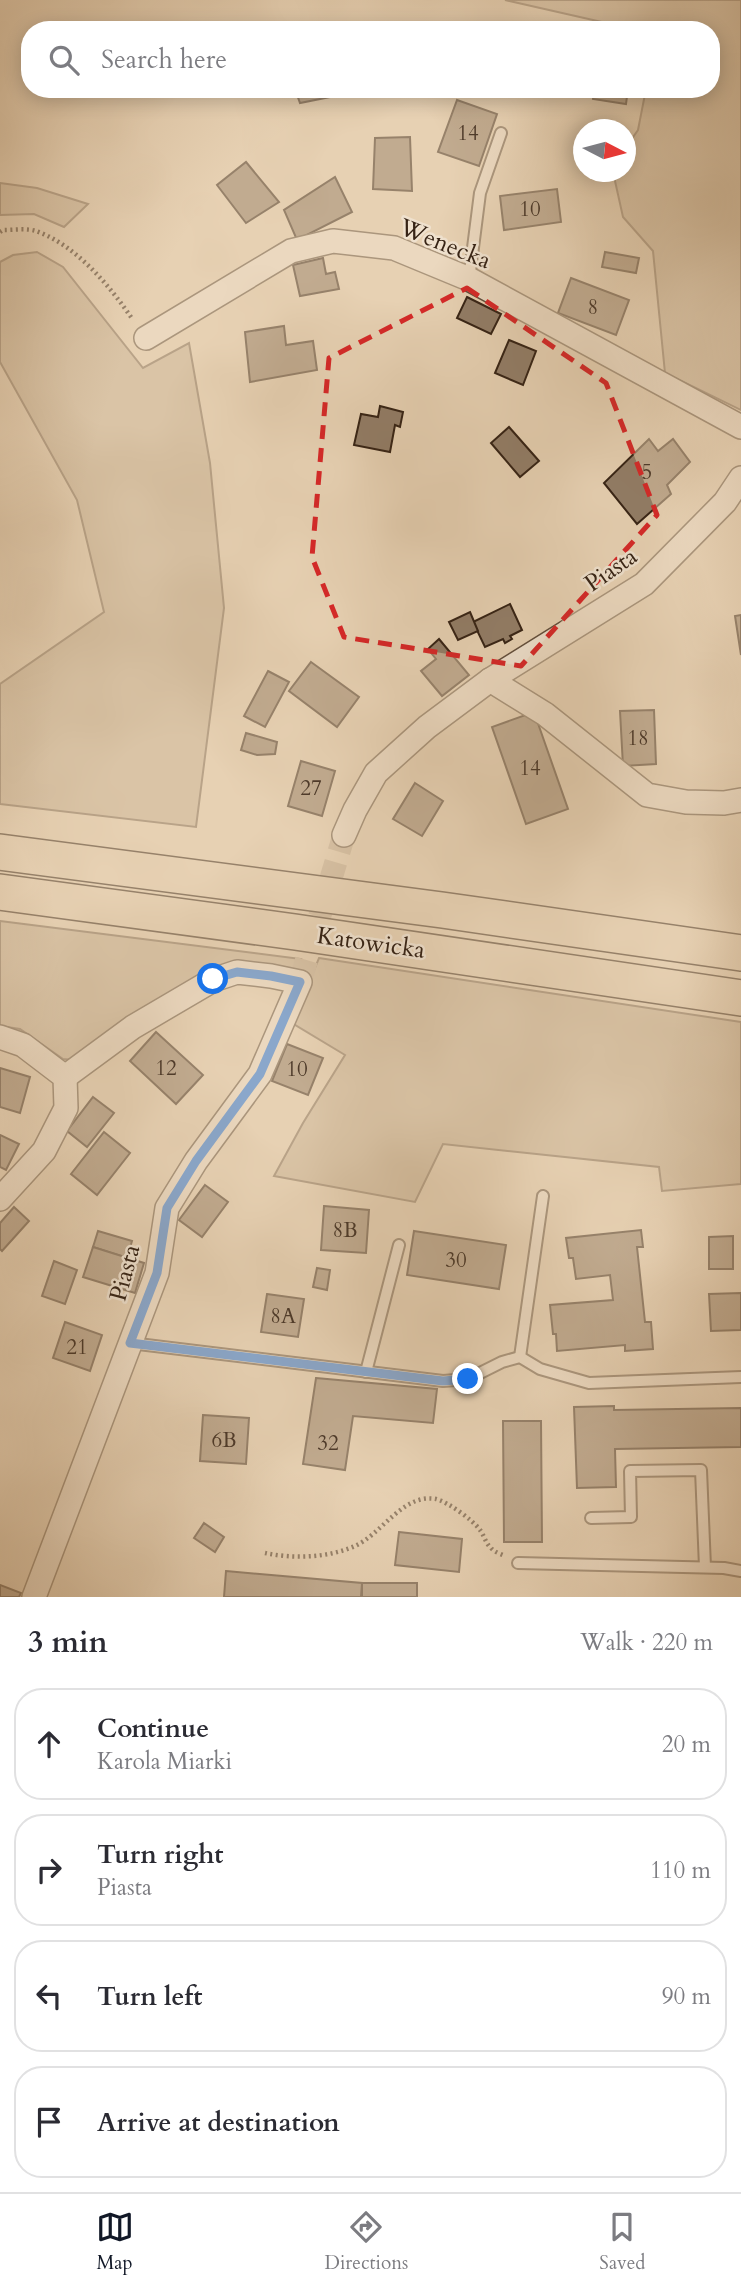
<!DOCTYPE html>
<meta charset="utf-8">
<style>
body{margin:0;font-family:Cardo,serif;background:#f2f2f3;color:#2b2b33}
.compass{position:absolute;left:573px;top:119px;width:63px;height:63px;border-radius:50%;background:#fff;box-shadow:0 4px 18px #0003;rotate:96deg}
.stop{position:absolute;width:21px;height:21px;margin:-16px;border:5px solid #1a73e8;border-radius:50%;background:#fff}
.stop.end{background:#1a73e8;border-color:#fff;box-shadow:0 2px 7px #0008}
.list{margin:0;padding:0;list-style:none}
h2{display:flex;justify-content:space-between;align-items:center;height:91px;margin:0;padding:0 28px;font-size:30px}
h2 small{font-size:23px;font-weight:400;color:#7c7c81}
.list li{display:grid;grid-template-columns:46px 1fr auto;gap:21px;align-items:center;box-sizing:border-box;height:112px;margin:0 14px 14px;padding:0 14px;border:2px solid #e1e1e2;border-radius:28px}
.list b{display:block;font-size:26px;white-space:nowrap}
.list p{margin:0;font-size:23px;white-space:nowrap;color:#7c7c81}
.list em{font-size:23px;font-style:normal;color:#7c7c81}
.icon{flex:none;width:38px;height:38px;fill:none;stroke:currentColor;stroke-width:2;stroke-linecap:round;stroke-linejoin:round}
.map{position:relative;flex:none;width:741px;height:1597px;overflow:hidden}
.search{position:absolute;background:#fff;box-shadow:0 4px 18px #0003;left:21px;right:21px;top:21px;height:77px;display:flex;align-items:center;gap:18px;box-sizing:border-box;padding:0 24px;border-radius:28px;color:#7c7c81;font-size:26px}
.sheet{height:595px;background:#fff}
nav{display:flex;justify-content:space-around;align-items:center;box-sizing:border-box;height:98px;border-top:2px solid #e1e1e2;background:#fff;font-size:19px;color:#7c7c81}
nav a{display:grid;justify-items:center;gap:4px}
nav .on{color:#111827}
.map>svg:first-child{display:block}
</style>
<div class="map">
<svg width="741" height="1597" viewBox="0 0 741 1597">
<rect width="100%" height="100%" fill="#e7d1b3"/>
<filter id="stains"><feTurbulence type="fractalNoise" baseFrequency=".00286" numOctaves="4"/><feColorMatrix values="0 0 0 0 .2 0 0 0 0 .09 0 0 0 0 .02 0 0 0 .5 -.17"/></filter>
<radialGradient id="worn" r=".72"><stop offset=".6" stop-color="#630" stop-opacity="0"/><stop offset="1" stop-color="#630" stop-opacity=".3"/></radialGradient>
<g fill="#c9b398" stroke="#806b56" stroke-width="2">
<polygon points="505,0 741,0 741,410 665,373 653,251 623,217 613,172 626,172 626,147 638,130 646,89 711,89 711,30 637,30"/>
<polygon points="0,183 37,188 88,204 64,227 34,214 0,215"/>
<polygon points="37,252 63,267 143,368 189,343 210,463 224,608 196,827 0,804 0,684 104,612 77,500 0,362 0,262 13,255"/>
<polygon points="0,921 301,959 294,974 234,965 210,968 74,1060 63,1059 20,1029 0,1026"/>
<polygon points="319,958 741,1022 741,1184 662,1191 659,1167 443,1144 415,1202 274,1176 303,1123 345,1055 292,1023"/>
</g>
<g fill="#927d67" stroke="#362315" stroke-width="2">
<polygon points="295,89 331,89 335,96 300,103"/>
<polygon points="594,89 628,89 626,104 593,99"/>
<polygon points="457,100 497,114 479,166 438,152"/>
<polygon points="410,137 412,191 373,189 375,138"/>
<polygon points="246,162 279,202 246,223 217,185"/>
<polygon points="335,177 352,212 297,240 284,210"/>
<polygon points="557,189 561,222 504,230 500,196"/>
<polygon points="605,252 639,258 636,273 602,267"/>
<polygon points="323,258 326,274 335,272 339,289 300,296 293,265"/>
<polygon points="571,278 629,300 616,335 558,313"/>
<polygon points="467,297 501,314 491,334 457,318"/>
<polygon points="284,326 286,345 313,341 317,370 250,382 245,332"/>
<polygon points="509,340 536,351 523,385 495,373"/>
<polygon points="380,406 403,412 400,427 395,425 390,452 354,445 361,414 378,417"/>
<polygon points="509,427 539,461 520,477 491,443"/>
<polygon points="649,439 658,451 673,439 690,462 667,485 671,494 637,524 604,483"/>
<polygon points="510,604 522,630 510,636 512,639 505,643 503,639 485,647 473,622"/>
<polygon points="470,612 478,631 458,640 449,622"/>
<polygon points="741,615 741,655 735,616"/>
<polygon points="439,639 469,675 442,696 421,671 436,659 428,649"/>
<polygon points="311,662 359,697 337,727 289,691"/>
<polygon points="268,671 289,682 265,727 244,716"/>
<polygon points="654,710 656,764 623,766 620,711"/>
<polygon points="534,712 568,809 526,824 492,727"/>
<polygon points="246,733 277,742 275,754 257,755 241,750"/>
<polygon points="301,761 335,771 322,816 288,806"/>
<polygon points="415,783 443,801 422,836 393,819"/>
<polygon points="156,1032 203,1075 176,1104 130,1061"/>
<polygon points="287,1044 323,1058 308,1095 272,1081"/>
<polygon points="0,1068 30,1077 20,1113 0,1107"/>
<polygon points="93,1097 114,1113 87,1147 67,1131"/>
<polygon points="104,1132 130,1153 97,1195 71,1174"/>
<polygon points="0,1135 19,1144 6,1170 0,1167"/>
<polygon points="205,1185 228,1202 202,1237 179,1220"/>
<polygon points="324,1206 369,1210 366,1253 321,1250"/>
<polygon points="14,1207 29,1221 2,1251 0,1249 0,1223"/>
<polygon points="641,1230 643,1247 637,1247 645,1322 651,1322 653,1349 625,1351 625,1345 557,1351 556,1334 553,1334 550,1305 613,1300 610,1275 576,1279 573,1258 569,1258 566,1238"/>
<polygon points="98,1231 132,1241 127,1258 93,1247"/>
<polygon points="414,1231 506,1245 499,1289 407,1275"/>
<polygon points="733,1236 733,1269 709,1269 709,1237"/>
<polygon points="93,1247 144,1263 135,1293 83,1277"/>
<polygon points="54,1261 77,1270 65,1304 42,1296"/>
<polygon points="317,1268 330,1270 327,1290 313,1287"/>
<polygon points="741,1293 741,1330 711,1331 709,1294"/>
<polygon points="267,1294 304,1299 298,1337 261,1332"/>
<polygon points="65,1322 102,1335 90,1371 53,1358"/>
<polygon points="316,1378 437,1389 433,1423 353,1416 345,1470 303,1464"/>
<polygon points="614,1406 614,1410 741,1408 741,1447 615,1449 616,1487 577,1488 574,1407"/>
<polygon points="203,1415 249,1418 246,1464 200,1461"/>
<polygon points="503,1421 541,1421 542,1542 504,1542"/>
<polygon points="204,1523 224,1537 215,1552 194,1538"/>
<polygon points="399,1532 462,1539 459,1572 395,1565"/>
<polygon points="226,1571 362,1583 361,1597 224,1597"/>
<rect x="362" y="1583" width="55" height="14"/>
<polygon points="0,1585 21,1593 19,1597 0,1597"/>
</g>
<g fill="none" stroke-linecap="round" stroke-linejoin="round">
<polyline stroke="#c4ae93" stroke-width="23" stroke-dasharray="23 11" stroke-linecap="butt" points="300,982 344,835"/>
<g stroke="#624e3c" stroke-width="14">
<g id="lane">
<polyline points="469,279 480,193 501,133"/>
<polyline points="130,1343 443,1381 468,1379 502,1362 520,1357 540,1369 589,1383 741,1377"/>
<polyline points="520,1357 543,1196"/>
<polyline points="366,1372 399,1245"/>
<polyline points="591,1518 631,1517 630,1471 701,1470 705,1567"/>
<polyline points="518,1563 724,1568 741,1571"/>
</g>
</g>
<g stroke="#624e3c" stroke-width="26">
<g id="street">
<polyline points="146,338 291,251 333,241 394,248 469,279 741,427"/>
<polyline points="490,680 545,714 647,795 686,802 724,803 741,800"/>
<polyline points="344,835 355,810 376,773 427,727 490,680 644,584 725,502 741,478"/>
<polyline points="0,1037 23,1045 65,1077 66,1108 44,1151 0,1199"/>
<polyline points="34,1597 157,1273 167,1208 196,1161 260,1074 300,982 271,976 237,972 213,980 133,1027 65,1077"/>
</g>
</g>
<g stroke="#362315" stroke-width="38">
<g id="primary">
<polyline points="0,852 442,910 741,953"/>
<polyline points="0,892 295,932 741,998"/>
</g>
</g>
<g stroke="#362315" stroke-width="4.5" stroke-dasharray="2 3.5" stroke-linecap="butt">
<path d="M 0,232 L 3,230 C 13,230 27,228 36,231 C 76,245 110,286 133,320"/>
<path d="M 265,1553 C 293,1559 328,1558 355,1546 C 382,1534 403,1493 436,1499 C 448,1502 473,1520 480,1530 C 484,1535 486,1544 491,1548 C 494,1552 501,1554 505,1556"/>
</g>
<use href="#lane" stroke="#efe1ce" stroke-width="10"/>
<use href="#street" stroke="#efe1ce" stroke-width="23"/>
<use href="#primary" stroke="#e7d1b3" stroke-width="35"/>
</g>
<g fill="none" stroke-linecap="round" stroke-linejoin="round">
<polyline stroke="#1a73e8" stroke-width="9" points="213,979 237,972 271,976 300,982 260,1074 196,1161 167,1208 157,1273 130,1343 443,1381 468,1379"/>
</g>
<path d="M0 0H741V1597H0ZM 467,288 L 606,383 L 657,515 L 521,666 L 344,637 L 312,557 L 329,358 Z" fill="#e7d1b3" fill-opacity=".55" fill-rule="evenodd"/>
<path fill="none" stroke="#d62828" stroke-width="5" stroke-dasharray="14 9" stroke-linejoin="round" d="M 467,288 L 606,383 L 657,515 L 521,666 L 344,637 L 312,557 L 329,358 Z"/>
<g text-anchor="middle" dominant-baseline="central" stroke-width="5" stroke-linejoin="round" paint-order="stroke">
<g font-size="21" fill="#4d3a2a">
<text x="468" y="133">14</text>
<text x="530" y="209">10</text>
<text x="593" y="307">8</text>
<text x="647" y="472">5</text>
<text x="638" y="738">18</text>
<text x="530" y="768">14</text>
<text x="311" y="788">27</text>
<text x="166" y="1068">12</text>
<text x="297" y="1069">10</text>
<text x="345" y="1230">8B</text>
<text x="456" y="1260">30</text>
<text x="283" y="1316">8A</text>
<text x="77" y="1347">21</text>
<text x="224" y="1440">6B</text>
<text x="328" y="1443">32</text>
</g>
<g font-size="24" fill="#362315" stroke="#efe1ce">
<text transform="translate(445 244) rotate(22)">Wenecka</text>
<text transform="translate(611 570) rotate(-35)">Piasta</text>
<text transform="translate(371 943) rotate(8)">Katowicka</text>
<text transform="translate(125 1273) rotate(-75)">Piasta</text>
</g>
</g>
<rect width="100%" height="100%" filter="url(#stains)"/>
<rect width="100%" height="100%" fill="url(#worn)"/>
</svg>
<svg class="compass" viewBox="-18 -18 36 36"><path d="M0-13l5 13h-10z" fill="#e53935"/><path d="M0 13l5-13h-10z" fill="#7c7c81"/></svg>
<div class="stop" style="left:213px;top:979px"></div>
<div class="stop end" style="left:468px;top:1379px"></div>
<div class="search"><svg class="icon" aria-label="search" viewBox="0 0 24 24"><circle cx="10" cy="10" r="6"/><path d="M15 15l6 6"/></svg>Search here</div>
</div>
<section class="sheet">
<h2>3 min<small>Walk · 220 m</small></h2>
<ul class="list">
<li><svg class="icon" aria-label="ahead" viewBox="0 0 24 24"><path d="M12 20V5M6 11l6-6 6 6"/></svg><div><b>Continue</b><p>Karola Miarki</p></div><em>20 m</em></li>
<li><svg class="icon" aria-label="right" viewBox="0 0 24 24"><path d="M7 20v-9h11M14 6l5 5-5 5"/></svg><div><b>Turn right</b><p>Piasta</p></div><em>110 m</em></li>
<li><svg class="icon" aria-label="left" viewBox="0 0 24 24"><path d="M17 20v-9H6M10 6l-5 5 5 5"/></svg><div><b>Turn left</b></div><em>90 m</em></li>
<li><svg class="icon" aria-label="arrive" viewBox="0 0 24 24"><path d="M6 21V4h12l-3 4 3 4H6"/></svg><div><b>Arrive at destination</b></div></li>
</ul>
</section>
<nav>
<a class="on"><svg class="icon" aria-label="map" viewBox="0 0 24 24"><path d="M3 6l6-2 6 2 6-2v14l-6 2-6-2-6 2zM9 4v14M15 6v14"/></svg>Map</a>
<a><svg class="icon" aria-label="directions" viewBox="0 0 24 24"><path d="M12 3l9 9-9 9-9-9zM9 14v-3h6M13 9l2 2-2 2"/></svg>Directions</a>
<a><svg class="icon" aria-label="saved" viewBox="0 0 24 24"><path d="M7 4h10v16l-5-4-5 4z"/></svg>Saved</a>
</nav>
